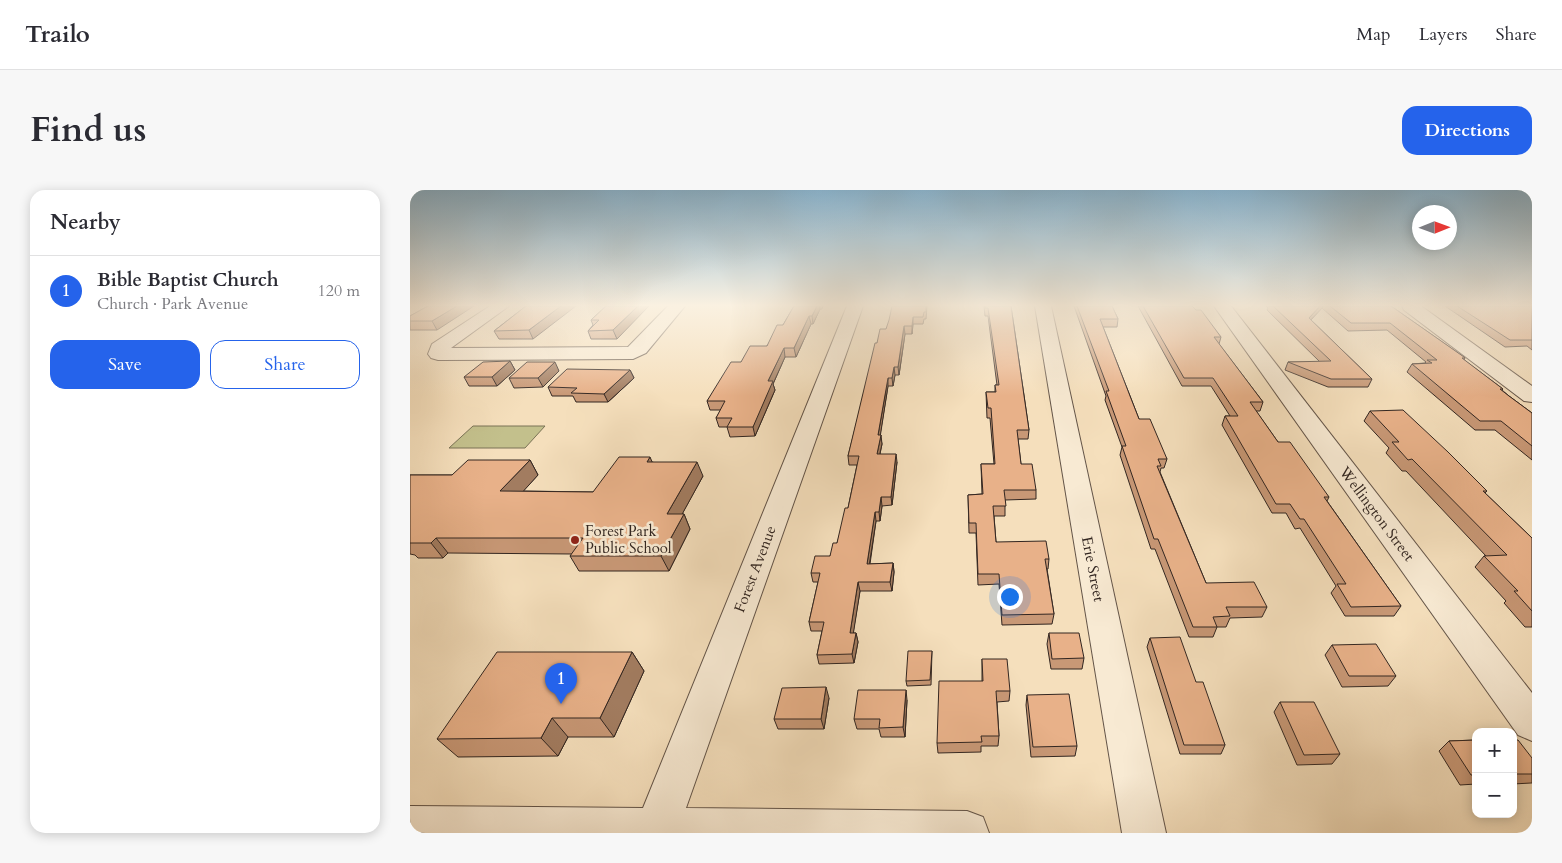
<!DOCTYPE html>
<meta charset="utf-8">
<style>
body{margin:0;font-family:Cardo,serif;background:#f7f7f7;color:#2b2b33}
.controls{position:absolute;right:15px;bottom:15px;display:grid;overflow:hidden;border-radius:10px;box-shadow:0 2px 12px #0003}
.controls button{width:45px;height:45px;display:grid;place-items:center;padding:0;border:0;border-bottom:1px solid #e1e1e2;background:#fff;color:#2b2b33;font:25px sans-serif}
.compass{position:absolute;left:1002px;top:15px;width:45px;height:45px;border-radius:50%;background:#fff;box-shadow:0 2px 12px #0003;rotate:89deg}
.you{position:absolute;left:599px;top:406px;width:18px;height:18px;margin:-12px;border:4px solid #fff;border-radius:50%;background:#1a73e8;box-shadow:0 0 0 8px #1a73e833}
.badge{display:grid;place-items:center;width:32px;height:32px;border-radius:50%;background:#2563eb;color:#fff;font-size:16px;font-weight:700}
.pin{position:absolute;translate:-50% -41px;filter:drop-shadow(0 1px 2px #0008)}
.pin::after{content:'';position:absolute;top:26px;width:18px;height:15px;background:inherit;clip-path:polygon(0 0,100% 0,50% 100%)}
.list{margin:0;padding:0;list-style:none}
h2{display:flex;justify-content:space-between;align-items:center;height:65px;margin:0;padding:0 20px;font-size:21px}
h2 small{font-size:16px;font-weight:400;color:#7c7c81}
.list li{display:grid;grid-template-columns:32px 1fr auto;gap:15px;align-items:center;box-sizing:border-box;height:70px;padding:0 20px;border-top:1px solid #e1e1e2}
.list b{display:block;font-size:19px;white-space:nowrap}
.list p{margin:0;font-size:16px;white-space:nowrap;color:#7c7c81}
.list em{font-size:16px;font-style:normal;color:#7c7c81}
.actions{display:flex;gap:10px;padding:15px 20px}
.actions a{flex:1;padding:11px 0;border:1px solid #2563eb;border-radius:15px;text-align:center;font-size:18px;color:#2563eb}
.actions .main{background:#2563eb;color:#fff}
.map{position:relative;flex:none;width:1122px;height:643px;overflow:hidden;border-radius:15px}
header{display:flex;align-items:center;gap:30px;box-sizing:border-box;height:70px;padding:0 25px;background:#fff;border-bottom:1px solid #e1e1e2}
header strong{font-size:24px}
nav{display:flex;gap:28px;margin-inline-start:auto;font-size:18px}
.intro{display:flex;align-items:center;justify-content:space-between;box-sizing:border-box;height:120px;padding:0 30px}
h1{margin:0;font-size:35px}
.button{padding:12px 22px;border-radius:15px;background:#2563eb;color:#fff;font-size:18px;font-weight:700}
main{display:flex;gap:30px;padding:0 30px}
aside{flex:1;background:#fff;border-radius:15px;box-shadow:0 2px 12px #0003}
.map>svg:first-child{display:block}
</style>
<header>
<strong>Trailo</strong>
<nav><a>Map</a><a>Layers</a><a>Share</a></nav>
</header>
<div class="intro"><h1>Find us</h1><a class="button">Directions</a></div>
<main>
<aside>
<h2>Nearby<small></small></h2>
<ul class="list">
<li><span class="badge">1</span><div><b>Bible Baptist Church</b><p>Church · Park Avenue</p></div><em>120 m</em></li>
</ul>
<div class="actions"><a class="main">Save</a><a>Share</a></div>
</aside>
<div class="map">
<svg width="1122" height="643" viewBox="0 0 1122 643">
<rect width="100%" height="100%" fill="#f5dfbc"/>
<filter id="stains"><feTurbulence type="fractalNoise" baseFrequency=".004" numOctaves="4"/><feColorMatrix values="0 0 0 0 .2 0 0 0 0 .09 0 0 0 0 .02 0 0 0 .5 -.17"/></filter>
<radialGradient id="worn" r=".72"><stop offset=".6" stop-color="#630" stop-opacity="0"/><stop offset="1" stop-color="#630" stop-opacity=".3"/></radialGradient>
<polygon fill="#c3c08c" stroke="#7a7356" points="63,236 135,236 115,258 39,258"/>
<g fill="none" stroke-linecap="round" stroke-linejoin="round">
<g stroke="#635448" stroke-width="2">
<g id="minor">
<polygon points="80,116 99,116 41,158 218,157 258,116 275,116 236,163 223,169 28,170 21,168 18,164 22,154"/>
<polygon points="437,116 453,116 276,618 557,621 573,627 579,643 0,643 0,616 233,618"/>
<polygon points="625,116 641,116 756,643 712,643"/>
<polygon points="804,116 821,116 1122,503 1122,551 1108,545"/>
<polygon points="992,116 1011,116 1122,196 1122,212 1114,211 994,120"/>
</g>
</g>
<use href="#minor" fill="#f8ead3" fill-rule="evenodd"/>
</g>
<g fill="#c89876" stroke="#322621">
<polygon points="18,116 27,140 0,140 0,126"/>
<polygon points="116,116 123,149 89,149 84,141"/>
<polygon points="196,116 207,149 181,149 178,141 183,135 181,130"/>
<polygon points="384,116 413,116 412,119 410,119 403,134 401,134 386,167 375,167 363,194 365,200 345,246 320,247 317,237 309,237 306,228 311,220 300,220 297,211 331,172 357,156 373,135"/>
<polygon points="517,116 516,129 514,129 513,134 503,134 502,144 495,144 489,185 485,185 483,196 478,196 470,245 472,254 470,264 487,272 482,315 472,316 470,331 466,331 460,374 483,373 484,382 482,401 450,401 443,443 446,443 448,452 444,473 409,474 407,465 412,441 401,441 399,432 408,392 403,392 401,383 420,366 427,353 438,318 447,275 439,275 438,266 467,153 476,139"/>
<polygon points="574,116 601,116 619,240 618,249 608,249 611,274 626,300 626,309 595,310 595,326 584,326 586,352 639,369 638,379 637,379 644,424 642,434 592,435 589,394 568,395 566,343 559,343 558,305 572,304 571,274 584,274 580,228 577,228 576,202 585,202 585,195 587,195 578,126 575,126"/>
<polygon points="664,116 702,116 708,129 707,137 693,137 729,229 757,269 754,278 751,278 750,282 796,393 857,417 852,427 820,428 816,437 807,437 803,447 779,447 745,359 741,359 710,265 712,257 695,210 696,206"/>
<polygon points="728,116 782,116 786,120 811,147 809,154 853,212 850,221 846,221 868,252 919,307 917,311 991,416 984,426 935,426 921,403 926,396 890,338 885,339 876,323 862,323 812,235 815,226 820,226 801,196 772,196"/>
<polygon points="856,116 981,116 1055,168 1054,170 1093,199 1092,200 1099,206 1122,223 1122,270 1085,240 1065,240 997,182 1002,174 1015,173 1016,172 977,140 938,141 912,118 901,130 962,189 958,197 918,197 875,180 878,172 910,172 857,120 858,118"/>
<polygon points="1035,116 1122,116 1122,160 1117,156 1095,157"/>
<polygon points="100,171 105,180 87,196 59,196 54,187"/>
<polygon points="220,180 224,188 198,212 166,212 163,206 142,206 138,197"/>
<polygon points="149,181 133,197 104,198 99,188"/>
<polygon points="960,221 1077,301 1075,303 1122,348 1122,437 1115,437 1094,413 1096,411 1065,377 1074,366 1076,366 996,281 992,281 976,263 979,258 954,231"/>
<polygon points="120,270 128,285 113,301 183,302 242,272 293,286 272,324 274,324 280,339 259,381 169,381 160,366 162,364 38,363 33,368 8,368 5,365 0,364 0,285 42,285"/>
<polygon points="639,443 674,468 672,479 641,479 637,454"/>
<polygon points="740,448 786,492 815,555 811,564 770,564 737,457"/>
<polygon points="922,455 986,486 978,496 932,497 915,465"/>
<polygon points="522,461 521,495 497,496 496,491"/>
<polygon points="222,462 234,481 204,547 158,547 148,566 48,567 27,549"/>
<polygon points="572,469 600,501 599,511 587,512 589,546 588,556 571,556 571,562 528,563 527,553 572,491"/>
<polygon points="617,505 667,556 665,566 621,567 616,515"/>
<polygon points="419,508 414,539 368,539 364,529"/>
<polygon points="497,510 495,547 471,547 469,539 447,539 444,529"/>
<polygon points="870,512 930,564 922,574 887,575 864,522"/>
<polygon points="1066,550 1066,594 1050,595 1029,561 1039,551"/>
<polygon points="1103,550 1122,584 1122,593 1121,593 1103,594"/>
</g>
<g fill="#a27c60" stroke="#322621">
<polygon points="47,116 64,116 27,140 22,131"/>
<polygon points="151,116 166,116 123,149 119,140"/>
<polygon points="228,116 239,116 207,149 203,140"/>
<polygon points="407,116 410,116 410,119 403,134 402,126"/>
<polygon points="910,116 913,116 912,118 896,135 899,128"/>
<polygon points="399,126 401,134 386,167 384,158"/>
<polygon points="503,127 503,134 502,144 502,136"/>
<polygon points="494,136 495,144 489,185 488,177"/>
<polygon points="374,158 375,167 363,194 365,200 345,246 343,237 358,191"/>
<polygon points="100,171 105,180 87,196 82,187"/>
<polygon points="145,172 149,181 133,197 128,188"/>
<polygon points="484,177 485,185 483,196 482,188"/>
<polygon points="220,180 224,188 198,212 194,204"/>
<polygon points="478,188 478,196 469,254 468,245"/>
<polygon points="471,245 472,254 468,272 467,264"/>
<polygon points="486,264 487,272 482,315 481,307"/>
<polygon points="240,267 246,281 237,272"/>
<polygon points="120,270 128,285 100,316 90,301"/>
<polygon points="287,272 293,286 264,339 257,324"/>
<polygon points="471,307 472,316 470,331 469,322"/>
<polygon points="465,322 466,331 458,383 457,374"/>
<polygon points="274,324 280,339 259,381 251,366"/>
<polygon points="26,348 38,363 33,368 21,353"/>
<polygon points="483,373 484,382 482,401 480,392"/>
<polygon points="448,392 450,401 442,452 440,443"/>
<polygon points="446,443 448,452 444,473 442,464"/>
<polygon points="222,462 234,481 204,547 190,528"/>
<polygon points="416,497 419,508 414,539 411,529"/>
<polygon points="496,500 497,510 495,547 493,537"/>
<polygon points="142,528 158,547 148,566 131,548"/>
</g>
<g fill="#e8b189" stroke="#322621">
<polygon points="18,116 47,116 22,131 0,131 0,126"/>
<polygon points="116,116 151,116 119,140 84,141"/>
<polygon points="196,116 228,116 203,140 178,141 189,130 181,130"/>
<polygon points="384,116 407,116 402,126 399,126 384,158 374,158 358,191 363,191 343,237 317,237 322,228 306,228 315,211 297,211 321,172 331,172 340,156 357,156 367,135 373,135"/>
<polygon points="482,116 516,116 516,122 514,122 513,127 503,127 502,136 494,136 488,177 484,177 482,188 478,188 468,245 471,245 467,264 486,264 481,307 471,307 469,322 465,322 457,374 483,373 480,392 448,392 440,443 446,443 442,464 407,465 414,432 399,432 410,383 401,383 405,366 420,366 423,353 427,353 435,318 438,318 449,266 438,266 465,153 467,153 470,139 476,139 479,130"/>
<polygon points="575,116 601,116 619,240 607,240 611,274 622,274 626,300 594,300 596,316 583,316 586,352 636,351 639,369 635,369 644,424 592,425 589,384 568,384 566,333 559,333 558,305 573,304 571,274 585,274 581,218 578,218 576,202 586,202 585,195 589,195 578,118 575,118"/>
<polygon points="667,116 702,116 708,129 690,129 729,229 740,229 757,269 748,269 751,276 747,276 796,393 844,392 857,417 816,417 820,426 803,427 807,437 783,437 748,349 744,349 712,256 716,256 696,201 699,201"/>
<polygon points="733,116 782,116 786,120 791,120 811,147 804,147 853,212 840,212 868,252 880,252 919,307 914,307 991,416 941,417 927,394 936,394 894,329 890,329 880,314 866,314 815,226 828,226 803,188 774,188"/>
<polygon points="863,116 910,116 899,128 962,189 921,189 878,172 921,171"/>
<polygon points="920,116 981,116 1054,167 1055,168 1052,168 1093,199 1090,199 1099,206 1122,223 1122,256 1091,231 1070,231 1002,174 1022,173 1017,170 1027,170 980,133 941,133"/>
<polygon points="1047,116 1122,116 1122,150 1100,150"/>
<polygon points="100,171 82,187 54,187 73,172"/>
<polygon points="117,172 145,172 128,188 99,188"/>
<polygon points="157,179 220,180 194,204 161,203 167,198 138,197"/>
<polygon points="993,220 1038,262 1077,301 1073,301 1122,348 1122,421 1104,401 1108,401 1074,366 1097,365 1002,269 998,270 982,252 989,252 960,221"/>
<polygon points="209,267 240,267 237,272 287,272 257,324 274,324 251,366 160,366 173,348 26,348 21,353 0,353 0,285 42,285 58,270 120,270 90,301 183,302"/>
<polygon points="639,443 669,443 674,468 642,469"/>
<polygon points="770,447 786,492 793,492 815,555 774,555 740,448"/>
<polygon points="966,454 986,486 939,486 922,455"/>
<polygon points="498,461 522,461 520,490 496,491"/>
<polygon points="87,462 222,462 190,528 142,528 131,548 27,549"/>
<polygon points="572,469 597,469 600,501 586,501 589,546 571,546 572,552 527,553 529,491 573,491"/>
<polygon points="416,497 411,529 364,529 372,498"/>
<polygon points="448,500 496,500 493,537 469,538 470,529 444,529"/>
<polygon points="659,504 667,556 623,557 617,505"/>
<polygon points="870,512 904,512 930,564 894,565"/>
<polygon points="1066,550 1066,585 1061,585 1039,551"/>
<polygon points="1103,550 1108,550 1122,568 1122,584 1103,584"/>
</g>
<linearGradient id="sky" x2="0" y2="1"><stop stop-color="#8ab7d4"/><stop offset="0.56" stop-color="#faf1e1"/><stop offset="1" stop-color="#faf1e1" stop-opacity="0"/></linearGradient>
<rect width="1122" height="206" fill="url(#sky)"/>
<circle fill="#8f2418" stroke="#f8ead3" stroke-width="2" cx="165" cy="350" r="5"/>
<g text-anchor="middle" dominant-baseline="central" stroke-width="5" stroke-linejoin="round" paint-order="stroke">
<g font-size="15" fill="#322621" stroke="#f8ead3">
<text transform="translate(967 324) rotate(53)">Wellington Street</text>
<text transform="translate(345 379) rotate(-69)">Forest Avenue</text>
<text transform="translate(683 379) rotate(79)">Erie Street</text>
</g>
<g font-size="15" fill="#322621" stroke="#f8ead3" text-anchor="start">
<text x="175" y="341">Forest Park<tspan x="175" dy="17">Public School</tspan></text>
</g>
</g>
<rect width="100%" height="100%" filter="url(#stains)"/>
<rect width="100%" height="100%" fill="url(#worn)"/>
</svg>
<div class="controls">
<button>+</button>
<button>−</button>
</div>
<svg class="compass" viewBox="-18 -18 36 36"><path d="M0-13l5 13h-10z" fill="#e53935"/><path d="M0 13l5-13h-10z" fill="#7c7c81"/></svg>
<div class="you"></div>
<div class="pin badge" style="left:151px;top:514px">1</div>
</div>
</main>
